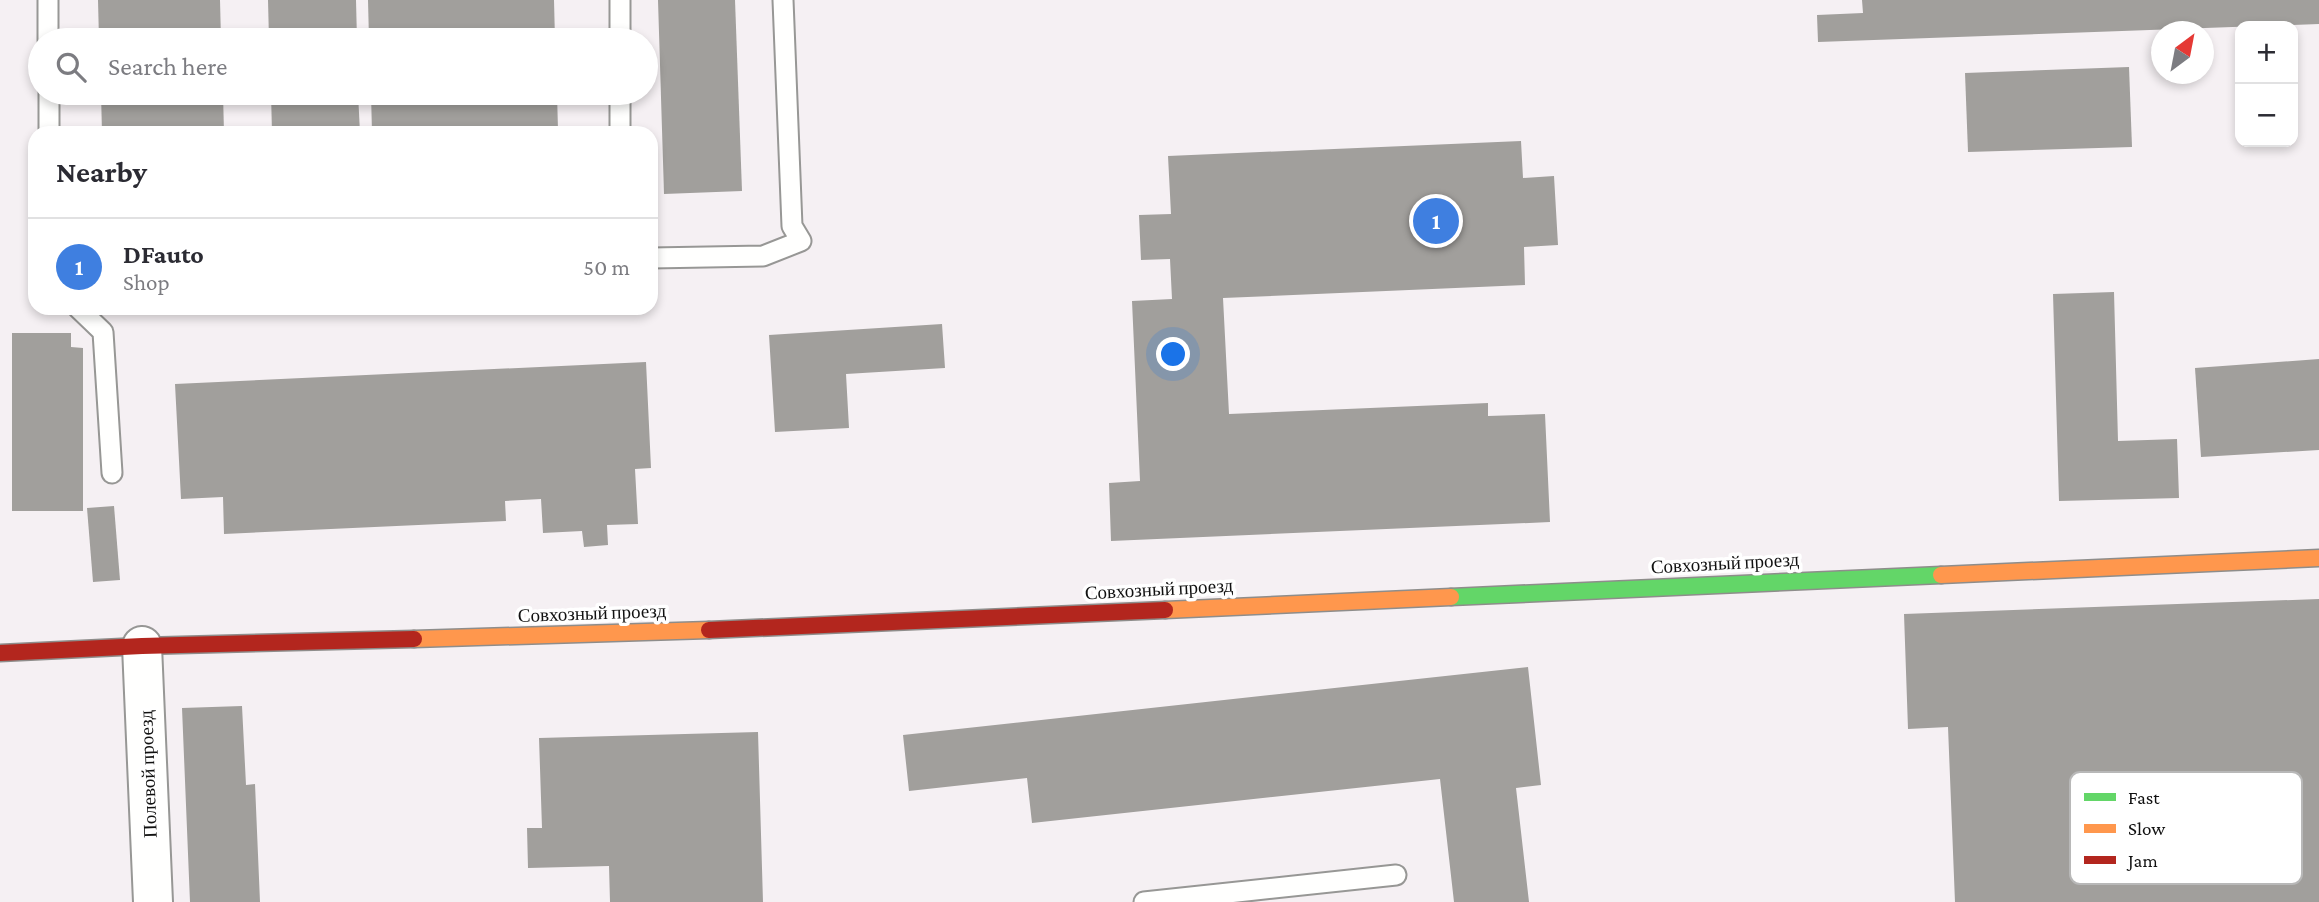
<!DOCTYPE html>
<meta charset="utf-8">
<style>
body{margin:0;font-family:"Crimson Pro",serif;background:#f7f7f7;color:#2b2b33}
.controls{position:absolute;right:21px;top:21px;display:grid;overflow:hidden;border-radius:14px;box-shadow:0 4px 10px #0003}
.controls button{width:63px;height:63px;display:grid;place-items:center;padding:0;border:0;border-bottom:2px solid #e1e1e2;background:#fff;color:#2b2b33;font:35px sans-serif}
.compass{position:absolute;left:2151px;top:21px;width:63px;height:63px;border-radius:50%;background:#fff;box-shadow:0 4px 10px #0003;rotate:32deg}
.you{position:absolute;left:1174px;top:355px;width:24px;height:24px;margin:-18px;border:5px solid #fff;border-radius:50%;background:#1a73e8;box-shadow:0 0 0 10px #1a73e833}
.badge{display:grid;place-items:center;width:46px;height:46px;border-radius:50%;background:#646362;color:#fff;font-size:23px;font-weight:700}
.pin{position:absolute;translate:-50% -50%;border:4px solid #fff;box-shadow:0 2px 7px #0006}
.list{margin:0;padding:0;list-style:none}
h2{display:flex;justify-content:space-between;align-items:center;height:91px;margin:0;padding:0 28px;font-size:30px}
h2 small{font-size:23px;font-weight:400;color:#7c7c81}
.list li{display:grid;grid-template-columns:46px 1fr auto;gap:21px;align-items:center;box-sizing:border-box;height:98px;padding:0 28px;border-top:2px solid #e1e1e2}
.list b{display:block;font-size:26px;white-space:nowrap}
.list p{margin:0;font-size:23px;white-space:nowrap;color:#7c7c81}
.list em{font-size:23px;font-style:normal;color:#7c7c81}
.icon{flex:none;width:38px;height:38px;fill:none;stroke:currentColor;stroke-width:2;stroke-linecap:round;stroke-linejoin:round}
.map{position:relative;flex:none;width:2319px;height:902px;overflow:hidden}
.search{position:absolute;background:#fff;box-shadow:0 4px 10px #0003;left:28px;top:28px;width:630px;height:77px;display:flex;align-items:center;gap:18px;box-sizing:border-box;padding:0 24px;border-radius:38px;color:#7c7c81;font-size:26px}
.panel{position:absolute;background:#fff;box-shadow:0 4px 10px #0003;left:28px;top:126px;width:630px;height:189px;border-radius:21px}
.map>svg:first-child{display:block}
</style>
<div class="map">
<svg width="2319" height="902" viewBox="0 0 2319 902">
<rect width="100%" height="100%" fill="#fdfcf7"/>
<path fill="#f5f0f3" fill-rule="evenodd" d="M 0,0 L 2319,0 L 2319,902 L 0,902 ZM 2240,26 L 2293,26 L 2293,142 L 2240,142 ZM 2162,32 L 2204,32 L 2204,74 L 2162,74 ZM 40,40 L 646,40 L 646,93 L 40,93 ZM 35,133 L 651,133 L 651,308 L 35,308 Z"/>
<g fill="#a19f9c">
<polygon points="98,0 220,0 221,40 99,40"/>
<polygon points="268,0 356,0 357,40 269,40"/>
<polygon points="368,0 554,0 555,40 369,40"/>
<polygon points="658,0 735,0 742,191 664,194"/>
<polygon points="1862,0 2319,0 2319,24 1818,42 1817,15 1863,13"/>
<polygon points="2129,67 2132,147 1968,152 1965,73"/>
<polygon points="101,93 223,93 224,133 102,133"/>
<polygon points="271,93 358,93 360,133 272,133"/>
<polygon points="371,93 557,93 558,130 570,130 570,133 372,133"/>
<polygon points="1521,141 1523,178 1554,176 1558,245 1524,247 1525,285 1223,298 1229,414 1488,403 1488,416 1545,414 1550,522 1111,541 1109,483 1140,481 1132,301 1172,299 1170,259 1141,260 1139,215 1171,214 1168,156"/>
<polygon points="2114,292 2118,441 2177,439 2179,498 2059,501 2053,294"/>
<polygon points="942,324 945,368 846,374 849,428 775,432 769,335"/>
<polygon points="12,333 71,333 71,347 83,348 83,511 12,511"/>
<polygon points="2319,359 2319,450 2201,457 2195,368"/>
<polygon points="646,362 651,468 635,469 638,524 607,525 608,545 584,547 582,531 543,533 541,499 505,501 506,521 224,534 223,497 181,499 175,384"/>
<polygon points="114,506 120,580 93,582 87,508"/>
<polygon points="2319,599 2319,902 1955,902 1948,727 1908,729 1904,614"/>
<polygon points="1528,667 1541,785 1516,788 1529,902 1454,902 1440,779 1032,823 1027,778 909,791 903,735"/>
<polygon points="242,706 246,785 255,784 260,902 190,902 182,708"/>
<polygon points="758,732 763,902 610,902 609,866 528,868 527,828 542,828 539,738"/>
</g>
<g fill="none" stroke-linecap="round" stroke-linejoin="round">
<g stroke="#979795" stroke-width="23">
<g id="lane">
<polyline points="48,0 48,40"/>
<polyline points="620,0 620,40"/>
<polyline points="49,93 49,133"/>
<polyline points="620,93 620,133"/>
<polyline points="651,258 763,256 801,241 792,226 783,0"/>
<polyline points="78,308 103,332 112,473"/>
<polyline points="1144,902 1396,875"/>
</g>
</g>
<g stroke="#979795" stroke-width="42">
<polyline id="street" points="142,646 153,902"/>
</g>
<g stroke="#8e8d8b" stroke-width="19">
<polyline id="fast" points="1451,597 1941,575"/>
</g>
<g stroke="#8e8d8b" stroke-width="19">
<g id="slow">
<polyline points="1941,575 2319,558"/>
<polyline points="1165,610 1451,597"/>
<polyline points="414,639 709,630"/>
</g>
</g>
<g stroke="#8e8d8b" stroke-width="19">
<g id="jam">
<polyline points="709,630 1165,610"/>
<polyline points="0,653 142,646 414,639"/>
</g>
</g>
<use href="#lane" stroke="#fffffe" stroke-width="19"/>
<use href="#street" stroke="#fffffe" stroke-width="38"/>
<use href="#fast" stroke="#63d668" stroke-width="16"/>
<use href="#slow" stroke="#ff974d" stroke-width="16"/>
<use href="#jam" stroke="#b3261e" stroke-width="16"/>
</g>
<g text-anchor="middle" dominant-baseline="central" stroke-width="7" stroke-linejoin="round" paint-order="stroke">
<g font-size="19" fill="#111" stroke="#fff">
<text transform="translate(1725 563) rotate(-3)">Совхозный проезд</text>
<text transform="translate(1159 589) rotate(-3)">Совхозный проезд</text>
<text transform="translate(592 613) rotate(-2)">Совхозный проезд</text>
<text transform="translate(148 774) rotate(-92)">Полевой проезд</text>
</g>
</g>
<rect x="2070" y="772" width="232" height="112" rx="10" fill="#fff" stroke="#b8b8b8" stroke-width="2"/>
<rect x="2084" y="793" width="32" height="8" fill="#63d668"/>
<rect x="2084" y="824" width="32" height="9" fill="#ff974d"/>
<rect x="2084" y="856" width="32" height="8" fill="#b3261e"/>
<g font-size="19" fill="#111">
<text x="2128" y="804">Fast</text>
<text x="2128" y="835">Slow</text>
<text x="2128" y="867">Jam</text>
</g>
</svg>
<div class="controls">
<button>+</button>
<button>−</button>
</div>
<svg class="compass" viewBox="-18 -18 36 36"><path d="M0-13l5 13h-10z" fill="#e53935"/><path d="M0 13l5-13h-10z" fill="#7c7c81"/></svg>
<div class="you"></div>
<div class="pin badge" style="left:1436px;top:221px;background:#3f7fe0">1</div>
<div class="search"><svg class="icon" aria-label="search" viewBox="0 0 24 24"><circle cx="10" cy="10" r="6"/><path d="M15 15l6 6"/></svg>Search here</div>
<section class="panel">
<h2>Nearby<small></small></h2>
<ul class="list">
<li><span class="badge" style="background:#3f7fe0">1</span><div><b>DFauto</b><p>Shop</p></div><em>50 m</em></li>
</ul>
</section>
</div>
